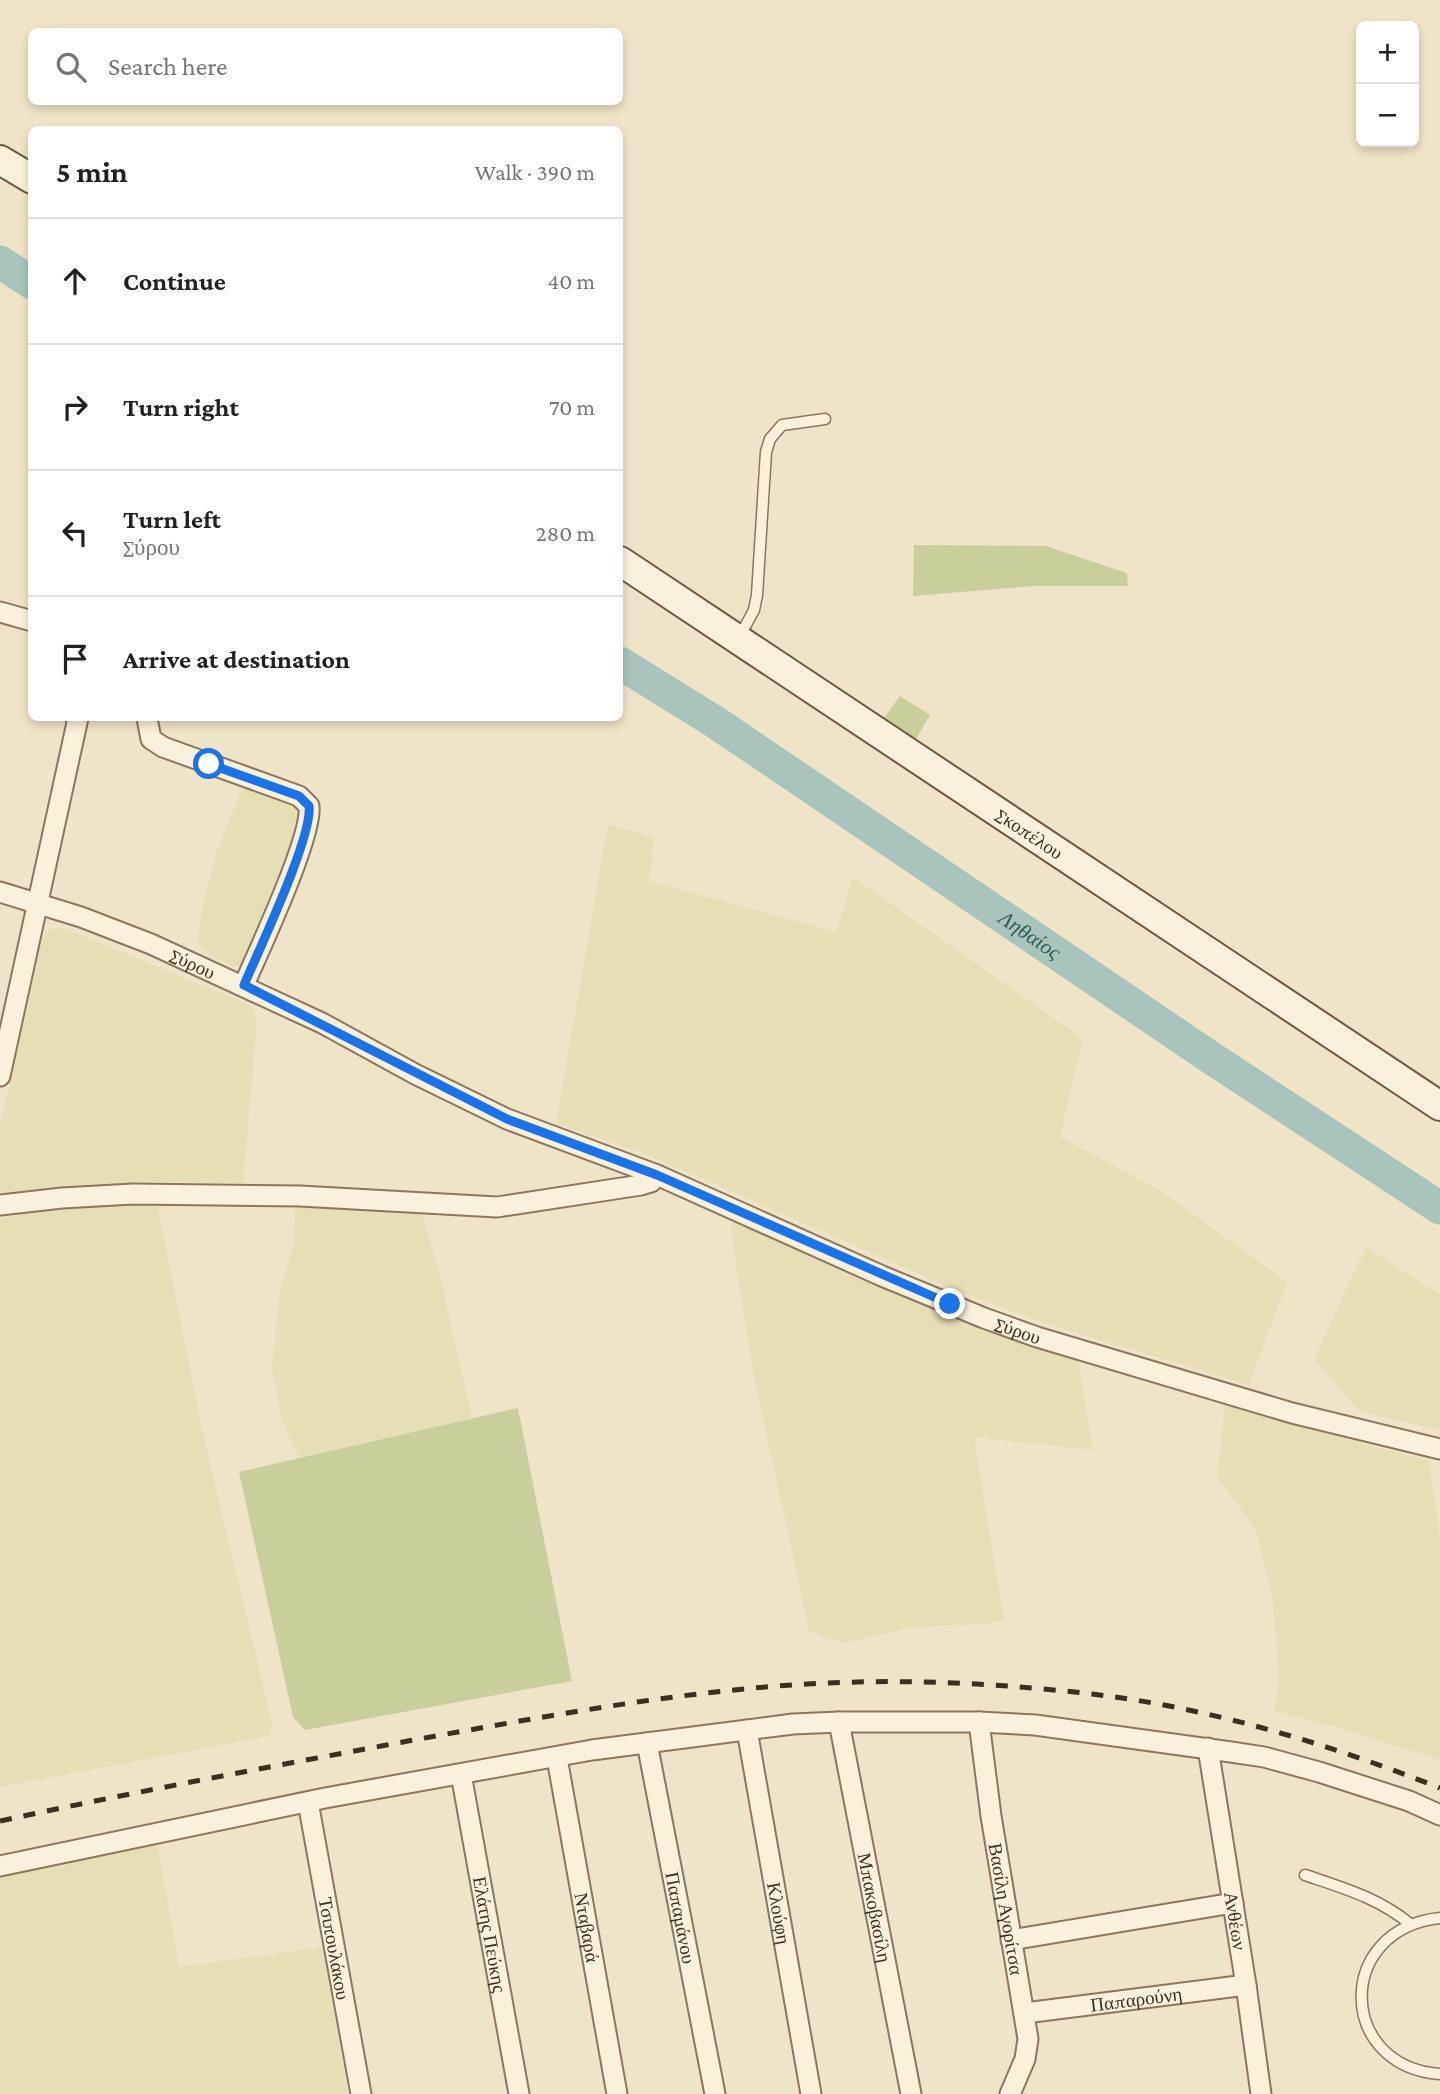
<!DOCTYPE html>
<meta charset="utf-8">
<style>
body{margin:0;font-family:"Crimson Pro",serif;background:#f2f2f2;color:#202124}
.controls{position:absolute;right:21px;top:21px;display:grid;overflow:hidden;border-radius:10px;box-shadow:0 4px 10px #0003}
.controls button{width:63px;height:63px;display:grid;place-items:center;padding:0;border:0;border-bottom:2px solid #e0e0e0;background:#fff;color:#202124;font:35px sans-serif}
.stop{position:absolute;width:21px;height:21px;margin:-16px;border:5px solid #1a73e8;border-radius:50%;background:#fff}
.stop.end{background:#1a73e8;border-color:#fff;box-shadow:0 2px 7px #0008}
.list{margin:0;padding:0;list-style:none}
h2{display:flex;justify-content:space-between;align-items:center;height:91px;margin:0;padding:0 28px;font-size:30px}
h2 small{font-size:23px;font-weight:400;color:#757577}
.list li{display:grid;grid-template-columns:46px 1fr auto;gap:21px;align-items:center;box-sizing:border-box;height:126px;padding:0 28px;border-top:2px solid #e0e0e0}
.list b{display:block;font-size:26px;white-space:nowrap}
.list p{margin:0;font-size:23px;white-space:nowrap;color:#757577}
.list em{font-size:23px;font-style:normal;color:#757577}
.icon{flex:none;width:38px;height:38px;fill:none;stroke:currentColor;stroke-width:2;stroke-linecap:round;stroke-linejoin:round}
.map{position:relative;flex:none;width:1440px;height:2094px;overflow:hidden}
.search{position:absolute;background:#fff;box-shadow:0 4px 10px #0003;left:28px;top:28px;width:595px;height:77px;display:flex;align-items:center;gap:18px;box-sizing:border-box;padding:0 24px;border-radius:10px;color:#757577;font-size:26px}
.panel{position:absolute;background:#fff;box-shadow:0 4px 10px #0003;left:28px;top:126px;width:595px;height:595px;border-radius:10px}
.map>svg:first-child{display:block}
</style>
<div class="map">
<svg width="1440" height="2094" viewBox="0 0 1440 2094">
<rect width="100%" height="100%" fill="#f0e4c8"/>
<g fill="#e6deb5">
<polygon points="245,786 300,805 302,822 250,953 241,965 234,967 202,950 197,940 204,901 217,850 240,793"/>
<polygon points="608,824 654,838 649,881 836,932 853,877 1083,1039 1060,1137 1158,1189 1287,1282 1249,1385 1044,1323 958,1291 641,1152 556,1124"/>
<polygon points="55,928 62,928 86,937 252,1006 257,1019 243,1183 149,1182 8,1194 0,1192 0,1124 27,1011 41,943 46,932"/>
<polygon points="147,1203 158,1208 202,1430 272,1723 269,1736 0,1787 0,1219 33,1212 86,1206"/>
<polygon points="295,1203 420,1209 438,1268 472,1418 299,1458 282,1420 272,1368 280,1289 294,1245"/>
<polygon points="739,1222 897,1294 962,1319 1077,1355 1093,1450 974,1437 1004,1620 986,1624 915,1627 843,1643 809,1631 753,1372 730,1225"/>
<polygon points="1366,1247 1440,1295 1440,1430 1359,1411 1314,1359"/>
<polygon points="1225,1404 1283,1422 1429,1461 1440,1539 1440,1760 1337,1727 1274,1711 1278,1693 1278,1661 1273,1601 1256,1529 1217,1477"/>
<polygon points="157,1841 179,1967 323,1947 348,2094 0,2094 0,1874"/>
</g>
<g fill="#c9cf9b">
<polygon points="914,545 1046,546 1127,573 1128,586 1034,586 913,596"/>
<polygon points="900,696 930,715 916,739 884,718"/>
<polygon points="518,1408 572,1681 305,1730 293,1717 239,1472"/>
</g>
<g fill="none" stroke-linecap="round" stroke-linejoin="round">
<g stroke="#a9c4bc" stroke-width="33">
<polyline points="0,262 32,283"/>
<path id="s1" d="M 620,663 L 715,722 L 1210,1057 L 1440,1208"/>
</g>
<g stroke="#8d765c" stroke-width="13">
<g id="lane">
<polyline points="740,636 754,610 757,595 766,452 770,439 782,425 825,419"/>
<path d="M 1305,1875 C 1343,1888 1379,1898 1410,1924"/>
<path d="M 1440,1918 C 1335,1929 1336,2066 1440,2074"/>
</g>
</g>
<g stroke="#8d765c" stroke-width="23">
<g id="street">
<polyline points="0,612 32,621"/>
<path d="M 147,718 L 151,739 L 163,747 L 299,796 L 309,806 C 313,836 258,952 244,985"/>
<path id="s2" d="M 0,892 L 81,917 L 151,944 L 322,1023 L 415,1074 L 507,1119 L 657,1175 L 882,1276 L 984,1318 L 1037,1337 L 1292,1413 L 1440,1449"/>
<polyline points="0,1076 78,718"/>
<polyline points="0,1205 62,1198 133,1194 300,1196 497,1207 641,1185 651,1182 657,1175"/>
<path id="s3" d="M 839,1722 L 911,2094"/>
<path id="s4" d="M 979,1722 L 991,1816 L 1028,2039 L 1025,2059 L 1010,2094"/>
<path id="s5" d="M 747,1730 L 811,2094"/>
<path id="s6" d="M 647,1743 L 715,2094"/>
<path id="s7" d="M 1208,1748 L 1246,1985 L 1261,2094"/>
<path id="s8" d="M 557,1758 L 617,2094"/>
<path id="s9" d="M 461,1774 L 519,2094"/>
<path id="s10" d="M 308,1802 L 361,2094"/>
<polyline points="0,1866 325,1798 592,1750 793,1724 839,1722 979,1722 1035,1725 1231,1752 1264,1757 1319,1772 1409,1801 1440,1815"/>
<polyline points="1011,1940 1233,1903"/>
<path id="s11" d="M 1025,2013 L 1246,1985"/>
</g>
</g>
<g stroke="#6f573f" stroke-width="32">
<g id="secondary">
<polyline points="0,160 32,179"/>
<path id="s12" d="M 620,561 L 1440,1106"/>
</g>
</g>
<use href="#lane" stroke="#faf1dc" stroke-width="10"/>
<use href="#street" stroke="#faf1dc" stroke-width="19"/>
<use href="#secondary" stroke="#faf1dc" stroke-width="28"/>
<path stroke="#3d2e20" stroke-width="5" stroke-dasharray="12 12" stroke-linecap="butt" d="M 0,1821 C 139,1791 279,1765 419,1739 C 554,1715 690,1689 828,1683 C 915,1679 1005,1684 1092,1694 C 1211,1708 1329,1744 1440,1788"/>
</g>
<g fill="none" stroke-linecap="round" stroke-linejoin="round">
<path stroke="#1a73e8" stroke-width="9" d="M 209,764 L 299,796 L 309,806 C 313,836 258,952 244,985 L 507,1119 L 657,1175 L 950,1304"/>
</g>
<g text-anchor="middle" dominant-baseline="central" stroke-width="5" stroke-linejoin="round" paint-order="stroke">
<g font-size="19" fill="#3d2e20" stroke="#f7eed8">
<text stroke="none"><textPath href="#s12" startOffset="492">Σκοπέλου</textPath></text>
<text stroke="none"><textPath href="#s2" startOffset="206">Σύρου</textPath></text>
<text stroke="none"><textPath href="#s2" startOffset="1110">Σύρου</textPath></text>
<text stroke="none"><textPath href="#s3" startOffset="189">Μπακοβασίλη</textPath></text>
<text stroke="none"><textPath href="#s4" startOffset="189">Βασίλη Αγορίτσα</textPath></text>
<text stroke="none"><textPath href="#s5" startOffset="186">Κλούφη</textPath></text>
<text stroke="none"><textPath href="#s6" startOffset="178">Παπαμάνου</textPath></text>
<text stroke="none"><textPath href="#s7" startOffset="175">Ανθέων</textPath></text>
<text stroke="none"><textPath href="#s8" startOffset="172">Νταβαρά</textPath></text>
<text stroke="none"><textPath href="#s9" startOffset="163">Ελάτης Πεύκης</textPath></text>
<text stroke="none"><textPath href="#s10" startOffset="149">Τσιπουλάκου</textPath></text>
<text stroke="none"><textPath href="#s11" startOffset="112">Παπαρούνη</textPath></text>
</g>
<g font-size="21" font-style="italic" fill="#2f5d5a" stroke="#f7eed8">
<text stroke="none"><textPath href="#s1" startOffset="492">Ληθαίος</textPath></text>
</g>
</g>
</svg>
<div class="controls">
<button>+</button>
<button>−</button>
</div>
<div class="stop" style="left:209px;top:764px"></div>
<div class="stop end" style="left:950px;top:1304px"></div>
<div class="search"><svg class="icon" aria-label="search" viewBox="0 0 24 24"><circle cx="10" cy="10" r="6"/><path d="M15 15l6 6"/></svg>Search here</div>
<section class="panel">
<h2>5 min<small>Walk · 390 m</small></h2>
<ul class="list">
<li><svg class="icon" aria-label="ahead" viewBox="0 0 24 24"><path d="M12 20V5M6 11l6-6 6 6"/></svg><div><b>Continue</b></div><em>40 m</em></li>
<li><svg class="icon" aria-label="right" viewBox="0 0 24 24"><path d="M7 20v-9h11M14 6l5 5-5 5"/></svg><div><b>Turn right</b></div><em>70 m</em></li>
<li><svg class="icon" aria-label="left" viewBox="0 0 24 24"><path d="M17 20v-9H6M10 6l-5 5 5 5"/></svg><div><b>Turn left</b><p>Σύρου</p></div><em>280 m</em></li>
<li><svg class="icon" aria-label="arrive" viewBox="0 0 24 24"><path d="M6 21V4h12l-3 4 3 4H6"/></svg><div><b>Arrive at destination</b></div></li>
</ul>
</section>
</div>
